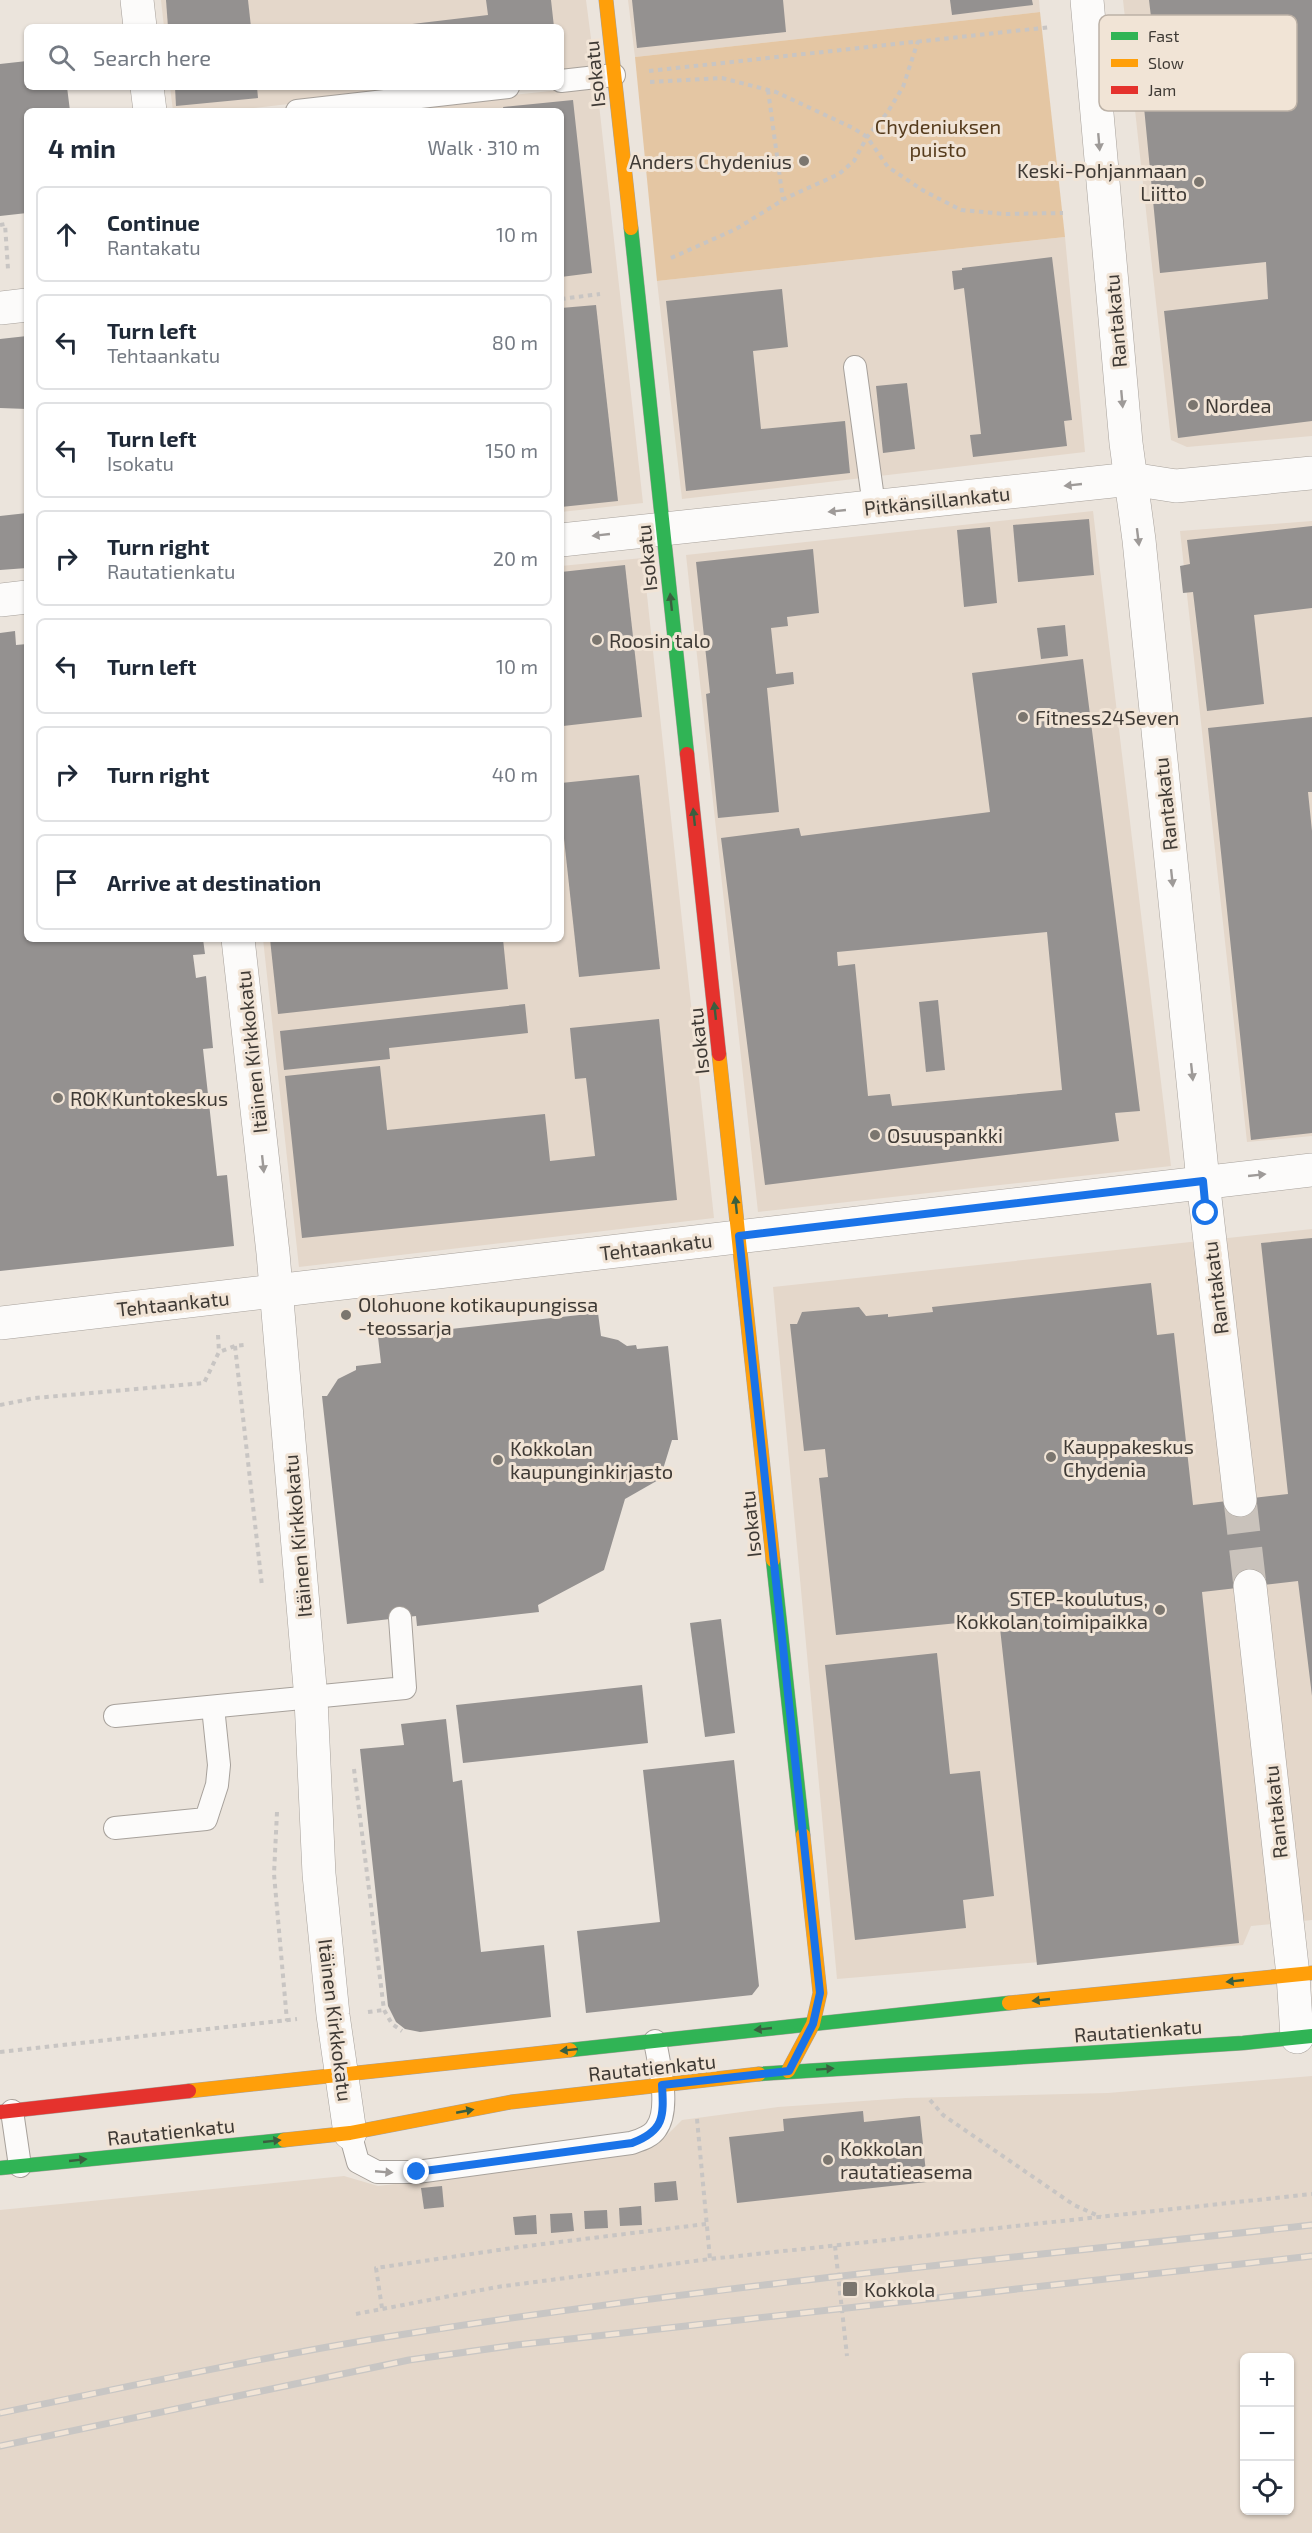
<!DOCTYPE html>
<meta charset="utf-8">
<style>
body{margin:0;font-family:"Exo 2",sans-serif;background:#f6f6f7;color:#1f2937}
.controls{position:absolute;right:18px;bottom:18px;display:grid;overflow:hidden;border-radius:9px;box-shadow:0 2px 4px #0004}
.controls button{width:54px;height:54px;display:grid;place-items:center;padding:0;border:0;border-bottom:2px solid #e0e1e3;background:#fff;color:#1f2937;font:30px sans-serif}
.stop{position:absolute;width:18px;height:18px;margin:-14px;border:4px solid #1a73e8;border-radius:50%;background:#fff}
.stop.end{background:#1a73e8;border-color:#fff;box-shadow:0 2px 6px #0008}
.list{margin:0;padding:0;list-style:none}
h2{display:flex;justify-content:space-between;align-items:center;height:78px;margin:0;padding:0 24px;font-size:26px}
h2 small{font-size:20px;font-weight:400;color:#747a83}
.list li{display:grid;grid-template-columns:39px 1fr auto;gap:18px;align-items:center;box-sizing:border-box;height:96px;margin:0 12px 12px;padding:0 12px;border:2px solid #e0e1e3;border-radius:9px}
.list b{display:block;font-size:22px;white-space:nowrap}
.list p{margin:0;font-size:20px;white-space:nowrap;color:#747a83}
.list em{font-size:20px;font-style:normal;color:#747a83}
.icon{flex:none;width:33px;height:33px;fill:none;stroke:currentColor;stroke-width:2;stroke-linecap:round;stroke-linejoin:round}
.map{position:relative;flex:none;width:1312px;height:2533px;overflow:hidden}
.search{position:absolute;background:#fff;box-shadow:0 2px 4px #0004;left:24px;top:24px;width:540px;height:66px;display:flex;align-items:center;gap:15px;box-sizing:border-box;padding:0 21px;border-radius:9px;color:#747a83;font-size:22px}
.panel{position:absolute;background:#fff;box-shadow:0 2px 4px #0004;left:24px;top:108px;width:540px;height:834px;border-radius:9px}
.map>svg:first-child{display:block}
</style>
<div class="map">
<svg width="1312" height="2533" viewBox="0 0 1312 2533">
<rect width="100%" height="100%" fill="#ebe4dc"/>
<g fill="#e4d7ca" fill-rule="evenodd">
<polygon points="161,0 586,0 595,69 561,73 561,27 164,27"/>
<polygon points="628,0 1039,0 1040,12 635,57"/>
<polygon points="1123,0 1312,0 1312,436 1187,447 1171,440"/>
<polygon points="597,86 643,503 561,512 561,111 364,111"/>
<polygon points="170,87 438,87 227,111 173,111"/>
<polygon points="1065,237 1085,452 682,499 657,281"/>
<polygon points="1093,511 1171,1166 758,1212 686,555"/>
<polygon points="1312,521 1312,1136 1247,1142 1180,531"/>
<polygon points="643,558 714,1218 299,1267 263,939 561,939 561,566"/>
<polygon points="1312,1229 1312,1920 1251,1926 1243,1945 837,1979 773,1287"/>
<path d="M 1312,2076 L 1312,2533 L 0,2533 L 0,2210 L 344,2176 L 378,2186 L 422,2181 L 643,2150 L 666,2136 L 682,2120 L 778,2107 L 906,2098 L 1108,2093 ZM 1244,2358 L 1290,2358 L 1290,2510 L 1244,2510 Z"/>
</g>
<polygon fill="#e4c6a3" points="1040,12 1065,237 657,281 635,57"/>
<g fill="#949190" fill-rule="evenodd">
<polygon points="166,0 248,0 251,27 168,27"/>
<polygon points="486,0 551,0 554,27 387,27 488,15"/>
<polygon points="632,0 783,0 786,32 637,48"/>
<polygon points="950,0 1032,0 1033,5 952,15"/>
<polygon points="1149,0 1312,0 1312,421 1178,438 1164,311 1268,299 1266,262 1160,273 1141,76 1175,72 1169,15 1151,17"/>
<polygon points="27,61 27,87 67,87 70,111 27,111 27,213 0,216 0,64"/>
<polygon points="175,87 257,87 258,98 176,106"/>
<polygon points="573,100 592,273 561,277 561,111 504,111 503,107"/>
<polygon points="1052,257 1072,420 1064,421 1067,446 973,457 970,435 981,434 964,288 954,290 952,271 962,270 962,268"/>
<polygon points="782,289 788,347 753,351 761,429 845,421 850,473 686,491 666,301"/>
<polygon points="596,305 618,501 561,507 561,308"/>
<polygon points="27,336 27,409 0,408 0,339"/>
<polygon points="907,383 915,449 883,453 876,386"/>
<polygon points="27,513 27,568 0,570 0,516"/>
<polygon points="1089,519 1094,575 1018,582 1013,525"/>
<polygon points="1312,526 1312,608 1254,615 1264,704 1207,711 1193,592 1183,593 1180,566 1190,564 1187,540"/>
<polygon points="990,527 997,603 964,607 957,530"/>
<polygon points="813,549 819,613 787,617 788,626 771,628 776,674 793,672 794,684 767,688 779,812 718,818 706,694 710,693 696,562"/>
<polygon points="625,565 642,717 563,726 561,572"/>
<polygon points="1065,625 1068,656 1041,659 1037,628"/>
<polygon points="15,631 16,645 27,644 27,939 203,939 205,954 193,955 196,978 206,976 213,1048 203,1049 217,1176 227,1175 234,1246 0,1271 0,633"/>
<path d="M 1083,659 L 1140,1111 L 1115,1113 L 1119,1141 L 765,1185 L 721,838 L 799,828 L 801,836 L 990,812 L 972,673 ZM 1047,932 L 1062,1090 L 892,1106 L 890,1094 L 868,1096 L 855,964 L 838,966 L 837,952 Z"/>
<polygon points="1312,717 1312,792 1308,792 1312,831 1312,1133 1251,1140 1208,728"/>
<polygon points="639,775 660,969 579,977 561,811 561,783"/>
<polygon points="270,939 503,939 508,989 278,1014"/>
<polygon points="938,1000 945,1070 926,1072 919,1002"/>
<polygon points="525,1004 528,1033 389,1048 390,1059 284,1070 280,1031"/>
<polygon points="659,1019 677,1200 302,1238 285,1076 380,1066 387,1130 545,1114 550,1161 595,1156 586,1078 575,1079 570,1028"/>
<polygon points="1312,1238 1312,1696 1298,1581 1202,1592 1239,1943 1037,1965 999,1619 836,1635 819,1478 828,1477 825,1449 804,1451 790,1324 797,1324 802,1312 859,1307 866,1316 888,1314 888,1317 933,1312 932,1307 1151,1283 1157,1335 1174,1333 1193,1505 1288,1494 1261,1243"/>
<polygon points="598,1313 601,1336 618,1340 627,1346 636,1345 637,1349 668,1346 678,1440 672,1440 660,1479 625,1499 604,1570 538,1605 539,1612 417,1626 416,1616 347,1624 322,1396 327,1396 338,1379 356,1370 356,1366 381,1363 378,1337"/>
<polygon points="721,1619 735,1733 705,1737 690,1623"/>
<polygon points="937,1653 950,1774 980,1771 994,1896 963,1900 966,1928 855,1940 825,1665"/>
<polygon points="642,1685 648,1743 463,1763 456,1705"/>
<polygon points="446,1719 453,1782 462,1780 481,1952 544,1945 551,2017 420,2032 405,2029 396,2022 388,2006 360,1749 404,1745 401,1724"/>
<polygon points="734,1760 759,1986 752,1995 586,2013 577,1931 660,1922 643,1770"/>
<polygon points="863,2111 864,2122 920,2116 927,2182 737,2203 729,2137 784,2131 783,2119"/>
<polygon points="676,2181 678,2200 655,2202 654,2183"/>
<polygon points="442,2186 444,2207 424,2209 421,2188"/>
<polygon points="641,2206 642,2225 620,2226 619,2208"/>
<polygon points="607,2210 608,2228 585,2229 584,2211"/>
<polygon points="572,2213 574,2231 551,2233 550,2214"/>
<polygon points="536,2215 537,2234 515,2235 513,2217"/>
</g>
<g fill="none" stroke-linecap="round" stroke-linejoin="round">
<polyline stroke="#c9c2bb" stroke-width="33" stroke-dasharray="33 16" stroke-linecap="butt" points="1240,1500 1250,1586"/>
<g stroke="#a7a19b" stroke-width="24">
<g id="lane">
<polyline points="561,81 614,75"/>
<polyline points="297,111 508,87"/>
<polyline points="855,367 874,506"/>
<polyline points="115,1716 405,1688 400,1618"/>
<polyline points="115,1828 206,1819 217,1785 219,1765 213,1707"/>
<polyline points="12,2111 20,2166"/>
<path d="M 350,2133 L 358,2162 L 377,2172 L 417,2172 L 631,2143 C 640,2140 651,2137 656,2129 C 671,2109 659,2064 655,2041"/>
</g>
</g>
<g stroke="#a7a19b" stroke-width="34">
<g id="street">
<polyline points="137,0 140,27"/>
<polyline points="1087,0 1126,443 1139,540 1203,1181 1240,1500"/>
<polyline points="147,87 150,111"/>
<polyline points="0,308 27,305"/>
<polyline points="561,540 1131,479 1176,486 1312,473"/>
<polyline points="0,600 27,597"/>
<polyline points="238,939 273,1253 311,1699 319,1874 333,2015 350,2133"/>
<polyline points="0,1323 1312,1170"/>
<polyline points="1250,1586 1293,1975 1297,2037"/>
</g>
</g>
<g stroke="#a7a19b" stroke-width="15">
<g id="fast">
<polyline points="631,228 687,754"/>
<polyline points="773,1560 803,1835"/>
<polyline points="570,2050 1009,2003"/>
<polyline points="759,2074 1243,2043 1312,2036"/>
<polyline points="0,2168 284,2140"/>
</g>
</g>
<g stroke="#a7a19b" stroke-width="15">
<g id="slow">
<polyline points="606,0 631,228"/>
<polyline points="719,1054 773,1560"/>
<polyline points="1009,2003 1312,1973"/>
<polyline points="788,2071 813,2024 820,1993 803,1835"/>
<polyline points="189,2091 570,2050"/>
<polyline points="284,2140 350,2133 511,2102 759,2074"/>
</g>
</g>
<g stroke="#a7a19b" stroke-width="15">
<g id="jam">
<polyline points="687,754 719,1054"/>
<polyline points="0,2112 189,2091"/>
</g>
</g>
<g stroke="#c8c5c3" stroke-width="4" stroke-dasharray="4.5 4.5" stroke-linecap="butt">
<polyline points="649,71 1051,27"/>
<polyline points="650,82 722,78 776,92 853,128 867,137 888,167 924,191 961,210 1005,214 1063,213"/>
<polyline points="768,90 783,200"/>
<polyline points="0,225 5,224 8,269"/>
<polyline points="671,258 736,229 786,198 839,174 854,161 867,137 887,113 903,87 918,41"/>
<polyline points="561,299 600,294"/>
<polyline points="218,1335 219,1352"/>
<polyline points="235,1346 262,1586"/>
<polyline points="0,1405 35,1398 204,1383 219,1352 235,1346 244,1345"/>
<polyline points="354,1769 384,2010 392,2024 402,2031"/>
<polyline points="277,1812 274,1874 287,2021"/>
<polyline points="368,2012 384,2010"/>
<polyline points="0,2052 297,2019"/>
<polyline points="930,2100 943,2115 1074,2205 1101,2217"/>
<polyline points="697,2119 710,2259"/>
<polyline points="835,2246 847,2356"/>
<polyline points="382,2308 376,2268 519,2247 706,2224"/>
<polyline points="356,2314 497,2287 710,2259 1312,2194"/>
</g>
<use href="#lane" stroke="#fcfbfa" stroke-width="22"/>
<use href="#street" stroke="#fcfbfa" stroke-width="33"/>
<use href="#fast" stroke="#30b455" stroke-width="14"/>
<use href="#slow" stroke="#ff9f0a" stroke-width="14"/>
<use href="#jam" stroke="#e5322d" stroke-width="14"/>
<g stroke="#c8c6c4" stroke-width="7">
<g id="rail">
<path d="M 0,2413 C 137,2385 274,2354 412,2333 C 710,2286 1012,2258 1312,2225"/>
<polyline points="0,2446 409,2360 516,2345 1312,2256"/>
</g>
</g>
<use href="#rail" stroke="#f1e4d6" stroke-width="4.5" stroke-dasharray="14" stroke-linecap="butt"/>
</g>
<defs><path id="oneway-solid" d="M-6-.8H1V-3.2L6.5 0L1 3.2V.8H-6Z" transform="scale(1.5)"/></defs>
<g fill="#9e9a98">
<use href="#oneway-solid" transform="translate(1099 142) rotate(85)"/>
<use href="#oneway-solid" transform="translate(1122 399) rotate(85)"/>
<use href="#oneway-solid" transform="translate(1073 485) rotate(174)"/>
<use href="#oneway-solid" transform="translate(837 511) rotate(174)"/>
<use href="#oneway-solid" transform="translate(601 535) rotate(174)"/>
<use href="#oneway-solid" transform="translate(1138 537) rotate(83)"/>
<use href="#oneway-solid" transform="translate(1172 878) rotate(84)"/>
<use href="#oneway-solid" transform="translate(1192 1072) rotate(84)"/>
<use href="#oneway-solid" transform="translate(263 1164) rotate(84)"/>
<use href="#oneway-solid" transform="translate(1257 1175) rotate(-6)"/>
<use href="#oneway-solid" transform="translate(384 2172) rotate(5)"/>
</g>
<g fill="#3a5f3f">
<use href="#oneway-solid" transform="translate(671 602) rotate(-96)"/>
<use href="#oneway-solid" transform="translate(694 817) rotate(-96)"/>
<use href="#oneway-solid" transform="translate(715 1011) rotate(-96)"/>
<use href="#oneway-solid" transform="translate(736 1205) rotate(-96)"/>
<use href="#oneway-solid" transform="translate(1235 1981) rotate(174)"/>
<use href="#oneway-solid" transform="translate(1041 2000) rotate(174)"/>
<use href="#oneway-solid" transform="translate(763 2029) rotate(174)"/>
<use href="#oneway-solid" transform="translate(569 2050) rotate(174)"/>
<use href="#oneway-solid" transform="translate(825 2069) rotate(-4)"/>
<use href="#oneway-solid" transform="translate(465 2111) rotate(-11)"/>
<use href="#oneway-solid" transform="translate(272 2141) rotate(-6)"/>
<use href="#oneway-solid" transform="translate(78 2160) rotate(-6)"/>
</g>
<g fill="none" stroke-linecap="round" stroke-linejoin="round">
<path stroke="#1a73e8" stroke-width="8" d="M 417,2172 L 632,2143 C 664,2131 664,2117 662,2085 L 789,2071 L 813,2024 L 820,1993 L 739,1236 L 1203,1181 L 1206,1213"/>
</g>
<g fill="#7b766f" stroke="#f1e4d6" stroke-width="2">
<circle cx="804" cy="161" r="6"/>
<circle cx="1199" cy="182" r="6"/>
<circle cx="1193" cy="405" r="6"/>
<circle cx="597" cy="640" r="6"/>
<circle cx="1023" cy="717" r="6"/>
<circle cx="58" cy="1098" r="6"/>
<circle cx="875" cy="1135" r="6"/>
<circle cx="346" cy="1315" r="6"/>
<circle cx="1051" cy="1457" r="6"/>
<circle cx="498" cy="1460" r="6"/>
<circle cx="1160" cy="1610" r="6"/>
<circle cx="828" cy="2160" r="6"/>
<rect x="842" y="2281" width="16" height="16" rx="3"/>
</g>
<g text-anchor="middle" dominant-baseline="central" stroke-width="6" stroke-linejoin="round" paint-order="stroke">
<g font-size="20" fill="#3f3a35" stroke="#f1e4d6">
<text transform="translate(594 74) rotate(-96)">Isokatu</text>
<text transform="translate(1115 321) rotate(-95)">Rantakatu</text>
<text transform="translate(937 500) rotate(-6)">Pitkänsillankatu</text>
<text transform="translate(646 558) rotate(-96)">Isokatu</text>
<text transform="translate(1165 804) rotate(-96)">Rantakatu</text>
<text transform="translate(698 1041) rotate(-96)">Isokatu</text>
<text transform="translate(251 1052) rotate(-96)">Itäinen Kirkkokatu</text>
<text transform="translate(656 1246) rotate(-7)">Tehtaankatu</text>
<text transform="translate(1215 1288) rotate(-97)">Rantakatu</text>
<text transform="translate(173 1303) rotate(-6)">Tehtaankatu</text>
<text transform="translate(750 1524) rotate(-96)">Isokatu</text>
<text transform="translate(297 1536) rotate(-95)">Itäinen Kirkkokatu</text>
<text transform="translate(1275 1812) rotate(-96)">Rantakatu</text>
<text transform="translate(336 2020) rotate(83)">Itäinen Kirkkokatu</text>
<text transform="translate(1138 2030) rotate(-4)">Rautatienkatu</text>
<text transform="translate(652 2067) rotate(-6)">Rautatienkatu</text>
<text transform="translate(171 2131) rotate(-6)">Rautatienkatu</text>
</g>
<g font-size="20" fill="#553b1c" stroke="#f1e4d6">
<text x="938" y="126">Chydeniuksen<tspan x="938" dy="23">puisto</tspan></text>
</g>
<g font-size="20" fill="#3f3a35" stroke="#f1e4d6" text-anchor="start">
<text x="792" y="161" text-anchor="end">Anders Chydenius</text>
<text x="1187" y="170" text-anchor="end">Keski-Pohjanmaan<tspan x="1187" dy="23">Liitto</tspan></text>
<text x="1205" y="405">Nordea</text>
<text x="609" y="640">Roosin talo</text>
<text x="1035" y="717">Fitness24Seven</text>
<text x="70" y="1098">ROK Kuntokeskus</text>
<text x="887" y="1135">Osuuspankki</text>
<text x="358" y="1304">Olohuone kotikaupungissa<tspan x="358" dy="23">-teossarja</tspan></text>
<text x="1063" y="1446">Kauppakeskus<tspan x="1063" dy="23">Chydenia</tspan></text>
<text x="510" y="1448">Kokkolan<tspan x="510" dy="23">kaupunginkirjasto</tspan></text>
<text x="1148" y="1598" text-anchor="end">STEP-koulutus,<tspan x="1148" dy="23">Kokkolan toimipaikka</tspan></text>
<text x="840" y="2148">Kokkolan<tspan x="840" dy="23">rautatieasema</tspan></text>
<text x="864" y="2289">Kokkola</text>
</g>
</g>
<rect x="1099" y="15" width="198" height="96" rx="9" fill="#f1e4d6" stroke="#bcb1a6" stroke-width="1.5"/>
<rect x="1111" y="32" width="27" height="8" fill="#30b455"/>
<rect x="1111" y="59" width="27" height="8" fill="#ff9f0a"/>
<rect x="1111" y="86" width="27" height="8" fill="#e5322d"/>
<g font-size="16" fill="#3f3a35">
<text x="1148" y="42">Fast</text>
<text x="1148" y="69">Slow</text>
<text x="1148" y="96">Jam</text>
</g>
</svg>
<div class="controls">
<button>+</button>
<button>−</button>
<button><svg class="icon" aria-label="locate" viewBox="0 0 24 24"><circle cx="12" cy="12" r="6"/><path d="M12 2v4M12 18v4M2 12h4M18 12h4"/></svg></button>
</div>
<div class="stop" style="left:1206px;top:1213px"></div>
<div class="stop end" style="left:417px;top:2172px"></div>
<div class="search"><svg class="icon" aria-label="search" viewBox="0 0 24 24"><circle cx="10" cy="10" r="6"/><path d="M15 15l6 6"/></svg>Search here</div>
<section class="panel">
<h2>4 min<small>Walk · 310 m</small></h2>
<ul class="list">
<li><svg class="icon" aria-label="ahead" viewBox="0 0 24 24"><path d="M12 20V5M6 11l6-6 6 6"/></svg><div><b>Continue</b><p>Rantakatu</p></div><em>10 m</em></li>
<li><svg class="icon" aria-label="left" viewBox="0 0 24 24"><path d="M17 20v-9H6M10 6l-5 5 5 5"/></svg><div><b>Turn left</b><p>Tehtaankatu</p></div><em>80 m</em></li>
<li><svg class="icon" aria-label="left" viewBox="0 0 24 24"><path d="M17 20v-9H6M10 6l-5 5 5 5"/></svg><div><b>Turn left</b><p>Isokatu</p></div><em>150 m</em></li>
<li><svg class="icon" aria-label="right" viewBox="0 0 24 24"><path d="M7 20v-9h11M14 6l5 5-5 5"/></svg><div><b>Turn right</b><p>Rautatienkatu</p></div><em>20 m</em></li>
<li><svg class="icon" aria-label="left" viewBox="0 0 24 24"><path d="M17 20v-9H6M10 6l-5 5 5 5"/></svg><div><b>Turn left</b></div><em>10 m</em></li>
<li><svg class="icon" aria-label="right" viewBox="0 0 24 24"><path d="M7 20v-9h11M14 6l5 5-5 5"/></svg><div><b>Turn right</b></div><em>40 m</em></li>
<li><svg class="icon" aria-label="arrive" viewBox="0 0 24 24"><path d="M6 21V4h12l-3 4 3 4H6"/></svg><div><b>Arrive at destination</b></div></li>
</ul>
</section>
</div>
